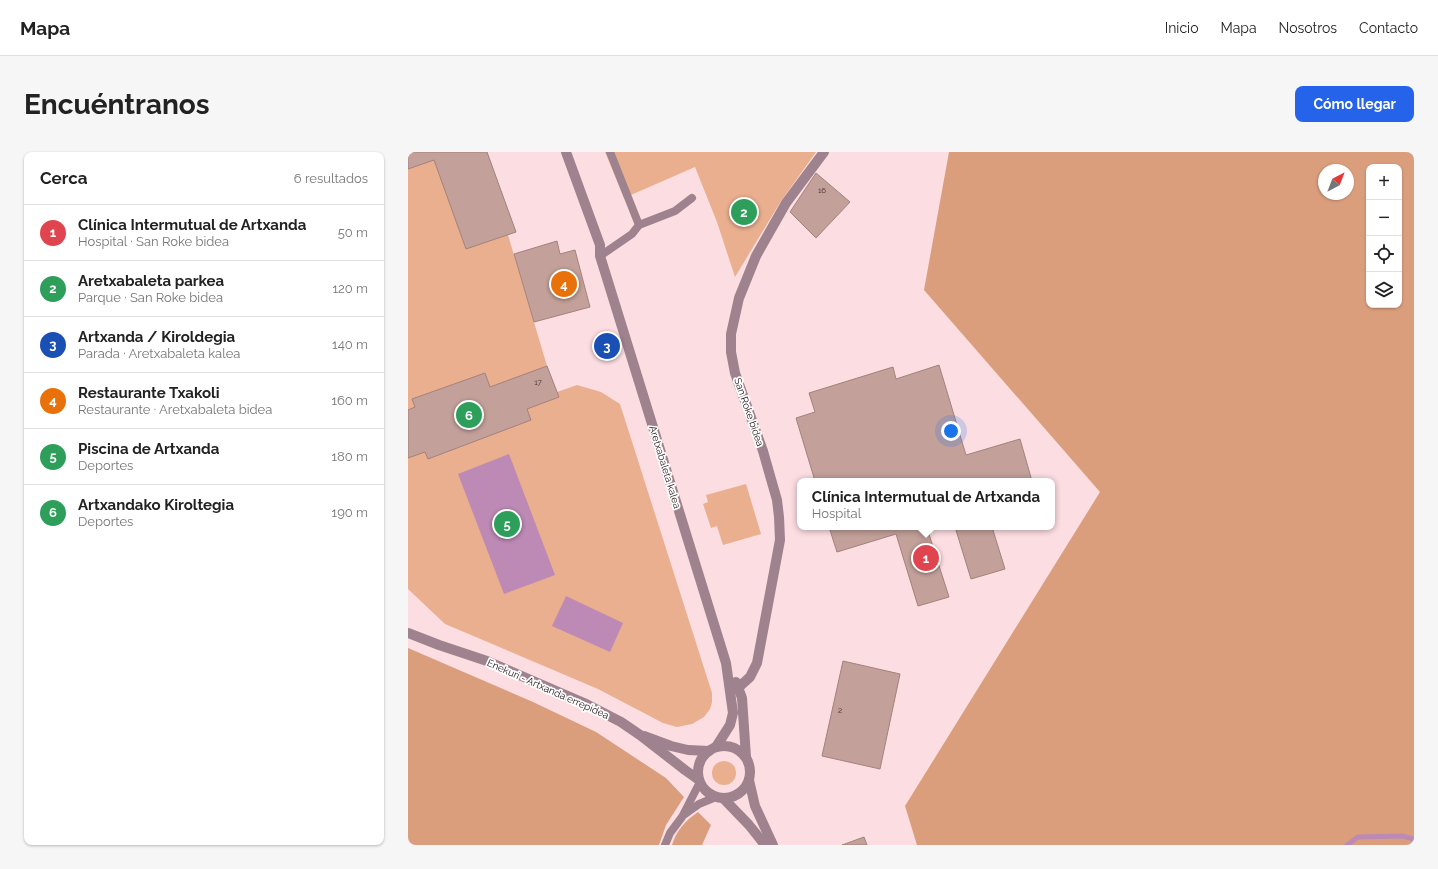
<!DOCTYPE html>
<html lang="es">
<meta charset="utf-8">
<style>
body{margin:0;font-family:Raleway,sans-serif;background:#f6f6f6;color:#222}
.controls{position:absolute;right:12px;top:12px;display:grid;overflow:hidden;border-radius:8px;box-shadow:0 1px 3px #0004}
.controls button{width:36px;height:36px;display:grid;place-items:center;padding:0;border:0;border-bottom:1px solid #e0e0e0;background:#fff;color:#222;font:20px sans-serif}
.compass{position:absolute;left:910px;top:12px;width:36px;height:36px;border-radius:50%;background:#fff;box-shadow:0 1px 3px #0004;rotate:42deg}
.you{position:absolute;left:543px;top:279px;width:14px;height:14px;margin:-10px;border:3px solid #fff;border-radius:50%;background:#1a73e8;box-shadow:0 0 0 6px #1a73e833}
.badge{display:grid;place-items:center;width:26px;height:26px;border-radius:50%;background:#2563eb;color:#fff;font-size:13px;font-weight:700}
.pin{position:absolute;translate:-50% -50%;border:2px solid #fff;box-shadow:0 1px 4px #0006}
.popup{position:absolute;left:389px;top:326px;width:258px;height:52px;box-sizing:border-box;display:grid;place-content:center;border-radius:8px;background:#fff;filter:drop-shadow(0 1px 3px #0005);font-size:13px;white-space:nowrap;color:#767676}
.popup b{font-size:15px;color:#222}
.popup::after{content:'';position:absolute;left:50%;top:100%;margin-left:-8px;border:8px solid transparent;border-top-color:#fff}
.list{margin:0;padding:0;list-style:none}
h2{display:flex;justify-content:space-between;align-items:center;height:52px;margin:0;padding:0 16px;font-size:17px}
h2 small{font-size:13px;font-weight:400;color:#767676}
.list li{display:grid;grid-template-columns:26px 1fr auto;gap:12px;align-items:center;box-sizing:border-box;height:56px;padding:0 16px;border-top:1px solid #e0e0e0}
.list b{display:block;font-size:15px;white-space:nowrap}
.list p{margin:0;font-size:13px;white-space:nowrap;color:#767676}
.list em{font-size:13px;font-style:normal;color:#767676}
.icon{flex:none;width:22px;height:22px;fill:none;stroke:currentColor;stroke-width:2;stroke-linecap:round;stroke-linejoin:round}
.map{position:relative;flex:none;width:1006px;height:693px;overflow:hidden;border-radius:8px}
header{display:flex;align-items:center;gap:24px;box-sizing:border-box;height:56px;padding:0 20px;background:#fff;border-bottom:1px solid #e0e0e0}
header strong{font-size:19px}
nav{display:flex;gap:22px;margin-inline-start:auto;font-size:14px}
.intro{display:flex;align-items:center;justify-content:space-between;box-sizing:border-box;height:96px;padding:0 24px}
h1{margin:0;font-size:28px}
.button{padding:10px 18px;border-radius:8px;background:#2563eb;color:#fff;font-size:14px;font-weight:700}
main{display:flex;gap:24px;padding:0 24px}
aside{flex:1;background:#fff;border-radius:8px;box-shadow:0 1px 3px #0004}
.map>svg:first-child{display:block}
</style>
<header>
<strong>Mapa</strong>
<nav><a>Inicio</a><a>Mapa</a><a>Nosotros</a><a>Contacto</a></nav>
</header>
<div class="intro"><h1>Encuéntranos</h1><a class="button">Cómo llegar</a></div>
<main>
<aside>
<h2>Cerca<small>6 resultados</small></h2>
<ul class="list">
<li><span class="badge" style="background:#e0444e">1</span><div><b>Clínica Intermutual de Artxanda</b><p>Hospital · San Roke bidea</p></div><em>50 m</em></li>
<li><span class="badge" style="background:#2e9e5b">2</span><div><b>Aretxabaleta parkea</b><p>Parque · San Roke bidea</p></div><em>120 m</em></li>
<li><span class="badge" style="background:#1a4fb4">3</span><div><b>Artxanda / Kiroldegia</b><p>Parada · Aretxabaleta kalea</p></div><em>140 m</em></li>
<li><span class="badge" style="background:#e8710a">4</span><div><b>Restaurante Txakoli</b><p>Restaurante · Aretxabaleta bidea</p></div><em>160 m</em></li>
<li><span class="badge" style="background:#2e9e5b">5</span><div><b>Piscina de Artxanda</b><p>Deportes</p></div><em>180 m</em></li>
<li><span class="badge" style="background:#2e9e5b">6</span><div><b>Artxandako Kiroltegia</b><p>Deportes</p></div><em>190 m</em></li>
</ul>
</aside>
<div class="map">
<svg width="1006" height="693" viewBox="0 0 1006 693">
<rect width="100%" height="100%" fill="#fcdde1"/>
<g fill="#eaaf8e">
<polygon points="0,0 79,0 108,80 100,83 139,214 149,240 169,233 193,240 212,252 304,541 304,550 302,557 296,565 284,572 269,575 255,571 190,537 37,472 0,437"/>
<polygon points="197,0 408,0 373,49 327,125 309,70 287,15 216,46"/>
<polygon points="338,332 353,382 315,393 309,374 303,376 295,352 300,350 298,343"/>
<circle cx="316" cy="621" r="12"/>
</g>
<g fill="#da9e7d" fill-rule="evenodd">
<path d="M 541,0 L 1006,0 L 1006,693 L 509,693 L 497,654 L 692,340 L 516,138 ZM 961,15 L 991,15 L 991,153 L 961,153 ZM 916,18 L 940,18 L 940,42 L 916,42 Z"/>
<polygon points="0,496 125,550 188,580 258,626 276,645 258,673 251,693 0,693"/>
<path d="M 290,660 L 303,673 L 294,693 L 264,693 C 268,679 278,668 290,660 Z"/>
</g>
<g fill="#bc8ab5">
<polygon points="101,302 147,423 96,442 50,322"/>
<polygon points="158,444 215,471 202,500 144,474"/>
</g>
<g fill="none" stroke-linecap="round" stroke-linejoin="round">
<polyline stroke="#bc8ab5" stroke-width="5" points="939,693 950,685 994,684 1006,687"/>
</g>
<g fill="#c3a09a" stroke="#a3827c">
<polygon points="0,0 79,0 108,80 58,97 26,8 0,17"/>
<polygon points="408,21 442,50 408,86 382,60"/>
<polygon points="149,89 152,102 167,98 182,155 126,170 106,102"/>
<polygon points="531,213 558,303 612,287 624,329 407,329 388,266 407,260 401,241 485,215 488,227"/>
<polygon points="139,214 151,245 119,257 123,268 20,307 17,300 0,306 0,258 7,255 4,247 77,221 82,235"/>
<polygon points="421,375 533,375 520,379 541,445 510,454 488,382 429,400"/>
<polygon points="547,375 584,375 597,417 563,427"/>
<polygon points="435,509 492,522 472,617 414,604"/>
<polygon points="456,685 459,693 434,693"/>
</g>
<g fill="none" stroke-linecap="round" stroke-linejoin="round">
<g stroke="#9e828e" stroke-width="8">
<polyline points="231,73 267,59 284,46"/>
<polyline points="192,104 224,82 231,73 202,0"/>
<polyline points="277,662 291,652 308,645"/>
<polyline points="257,693 262,681 274,665 292,630"/>
</g>
<g stroke="#9e828e" stroke-width="10">
<polyline points="158,0 192,93 192,104 197,120 318,511 325,561 322,573 308,595"/>
<polyline points="328,530 334,546 338,605"/>
<polyline points="331,535 342,525 349,511 372,388 371,365 369,348 355,299 327,221 323,200 323,182 331,146 348,104 378,51 416,0"/>
</g>
<g stroke="#9e828e" stroke-width="10">
<polyline points="0,481 31,493 79,509 176,551 213,570 232,583 277,618 291,628"/>
<polyline points="236,584 263,594 280,598 301,599"/>
<circle cx="316" cy="620" r="26"/>
<polyline points="341,628 347,654 365,693"/>
<polyline points="315,646 341,673 357,693"/>
</g>
</g>
<g text-anchor="middle" dominant-baseline="central" stroke-width="3.5" stroke-linejoin="round" paint-order="stroke">
<g font-size="8" fill="#483636">
<text x="414" y="38">16</text>
<text x="130" y="230">17</text>
<text x="432" y="558">2</text>
</g>
<g font-size="10" fill="#1f1214" stroke="#fff">
<text transform="translate(341 260) rotate(71)">San Roke bidea</text>
<text transform="translate(257 315) rotate(73)">Aretxabaleta kalea</text>
<text transform="translate(140 537) rotate(24)">Enekuri - Artxanda errepidea</text>
</g>
</g>
</svg>
<div class="controls">
<button>+</button>
<button>−</button>
<button><svg class="icon" aria-label="locate" viewBox="0 0 24 24"><circle cx="12" cy="12" r="6"/><path d="M12 2v4M12 18v4M2 12h4M18 12h4"/></svg></button>
<button><svg class="icon" aria-label="layers" viewBox="0 0 24 24"><path d="M12 4l9 5-9 5-9-5zM3 14l9 5 9-5"/></svg></button>
</div>
<svg class="compass" viewBox="-18 -18 36 36"><path d="M0-13l5 13h-10z" fill="#e53935"/><path d="M0 13l5-13h-10z" fill="#767676"/></svg>
<div class="you"></div>
<div class="pin badge" style="left:518px;top:406px;background:#e0444e">1</div>
<div class="popup"><b>Clínica Intermutual de Artxanda</b>Hospital</div>
<div class="pin badge" style="left:336px;top:60px;background:#2e9e5b">2</div>
<div class="pin badge" style="left:199px;top:194px;background:#1a4fb4">3</div>
<div class="pin badge" style="left:156px;top:132px;background:#e8710a">4</div>
<div class="pin badge" style="left:99px;top:372px;background:#2e9e5b">5</div>
<div class="pin badge" style="left:61px;top:263px;background:#2e9e5b">6</div>
</div>
</main>
